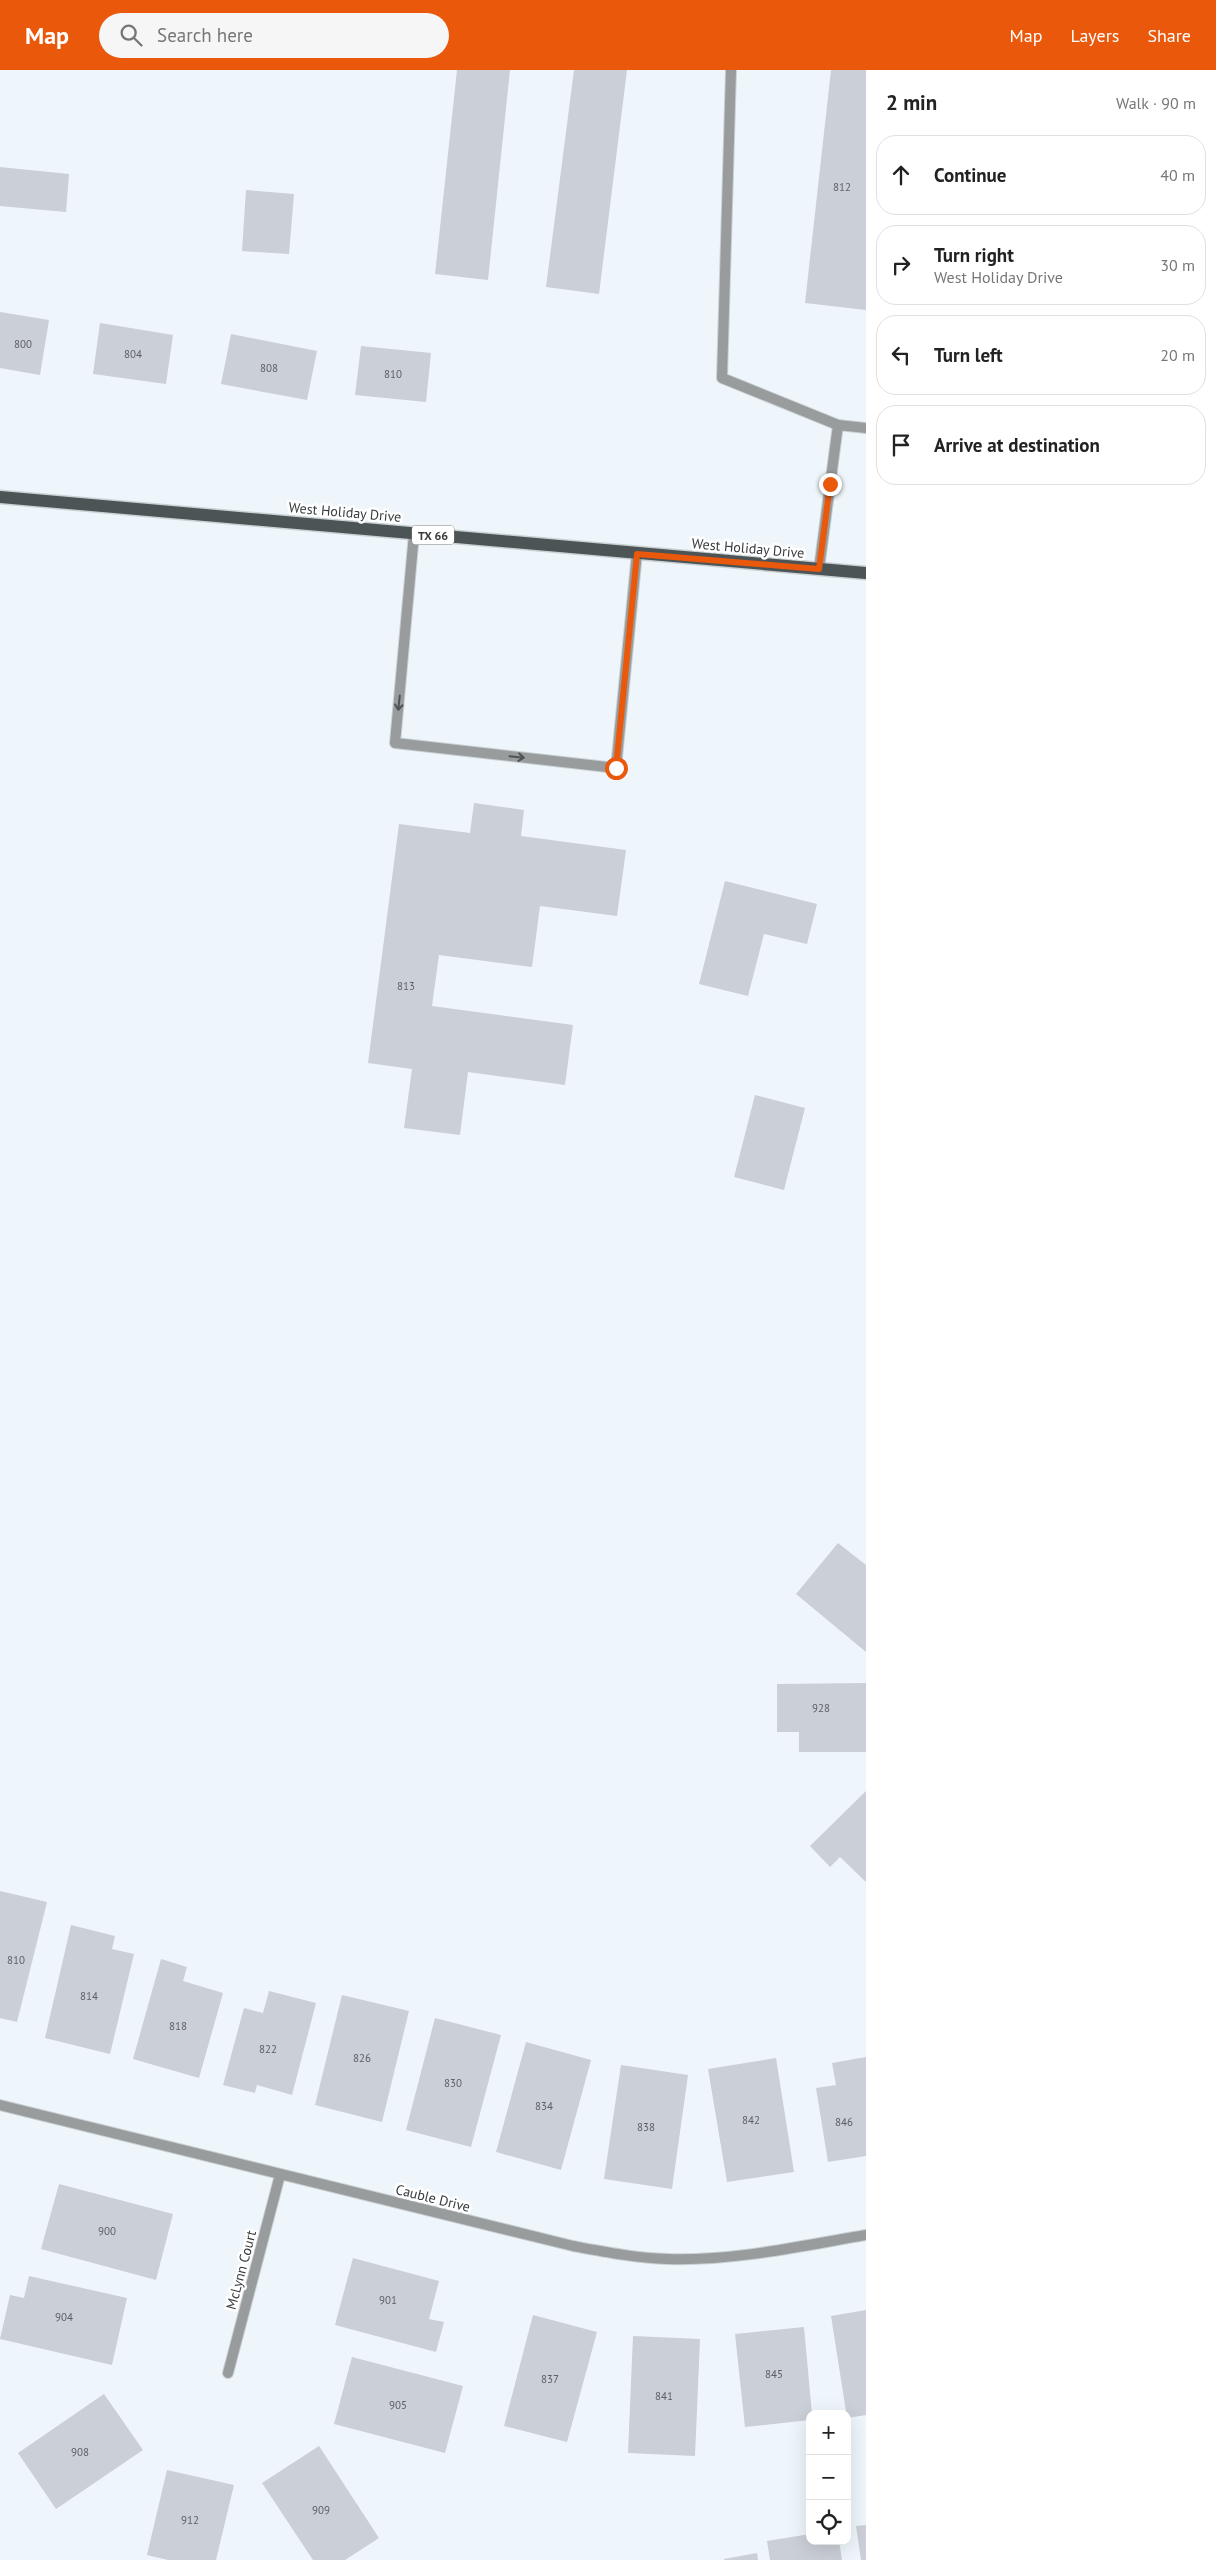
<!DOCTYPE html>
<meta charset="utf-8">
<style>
body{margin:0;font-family:"PT Sans",sans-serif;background:#f6f6f6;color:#222}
.controls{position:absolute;right:15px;bottom:15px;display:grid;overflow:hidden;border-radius:10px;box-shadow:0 5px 20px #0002}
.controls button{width:45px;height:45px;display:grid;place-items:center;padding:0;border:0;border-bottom:1px solid #e0e0e0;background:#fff;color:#222;font:25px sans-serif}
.stop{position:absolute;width:15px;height:15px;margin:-11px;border:4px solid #ea580c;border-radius:50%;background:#fff}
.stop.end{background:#ea580c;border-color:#fff;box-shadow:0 1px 5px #0008}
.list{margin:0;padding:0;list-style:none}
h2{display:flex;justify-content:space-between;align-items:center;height:65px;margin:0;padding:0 20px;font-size:21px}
h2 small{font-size:16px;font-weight:400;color:#767676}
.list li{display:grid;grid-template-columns:32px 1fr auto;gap:15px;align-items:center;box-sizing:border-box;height:80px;margin:0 10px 10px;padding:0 10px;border:1px solid #e0e0e0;border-radius:20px}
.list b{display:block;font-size:19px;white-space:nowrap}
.list p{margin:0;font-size:16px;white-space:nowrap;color:#767676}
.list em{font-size:16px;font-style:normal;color:#767676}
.icon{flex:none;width:28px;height:28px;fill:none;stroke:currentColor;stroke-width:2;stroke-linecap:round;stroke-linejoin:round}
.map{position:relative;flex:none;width:866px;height:2490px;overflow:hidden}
header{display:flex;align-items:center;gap:30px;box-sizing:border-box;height:70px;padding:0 25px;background:#ea580c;color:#fff}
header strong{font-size:24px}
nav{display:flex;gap:28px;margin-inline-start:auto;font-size:18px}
.search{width:350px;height:45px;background:#f6f6f6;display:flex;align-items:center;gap:12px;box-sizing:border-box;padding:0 18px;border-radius:28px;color:#767676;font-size:19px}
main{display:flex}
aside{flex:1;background:#fff}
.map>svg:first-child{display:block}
</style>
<header>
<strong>Map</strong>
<div class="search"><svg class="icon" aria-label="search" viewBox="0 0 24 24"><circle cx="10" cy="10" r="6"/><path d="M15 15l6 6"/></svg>Search here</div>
<nav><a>Map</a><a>Layers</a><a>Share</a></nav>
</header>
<main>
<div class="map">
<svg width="866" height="2490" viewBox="0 0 866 2490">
<rect width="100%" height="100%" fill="#eef6fb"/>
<g fill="#cbcfd7">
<polygon points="457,0 510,0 488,210 435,204"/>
<polygon points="574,0 627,0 599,224 546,217"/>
<polygon points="831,0 866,0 866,240 805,233"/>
<polygon points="0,97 69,104 66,142 0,136"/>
<polygon points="246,120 294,124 289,184 242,181"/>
<polygon points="0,242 49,250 40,305 0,298"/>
<polygon points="100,253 173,265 166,314 93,304"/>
<polygon points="231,264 317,281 307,330 221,314"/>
<polygon points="361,276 431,283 426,332 355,325"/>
<polygon points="474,733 524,740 521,766 626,780 617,846 540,836 532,897 439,885 432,936 573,955 565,1015 468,1002 460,1065 404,1058 412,999 368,993 399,754 470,763"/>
<polygon points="725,811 817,834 807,874 764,864 748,926 699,914"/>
<polygon points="755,1025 805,1038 784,1120 734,1107"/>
<polygon points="838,1473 866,1495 866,1582 796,1524"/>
<polygon points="866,1613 866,1682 799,1682 799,1662 777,1662 777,1614"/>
<polygon points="866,1721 866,1812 840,1787 830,1797 810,1776"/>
<polygon points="0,1821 47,1832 17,1952 0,1948"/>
<polygon points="71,1855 115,1866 112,1879 134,1884 110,1984 45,1968"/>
<polygon points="161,1889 187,1897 183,1911 223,1923 199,2008 133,1989"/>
<polygon points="269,1921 316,1933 292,2025 257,2015 255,2023 223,2015 244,1938 263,1943"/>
<polygon points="342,1925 409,1941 382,2052 315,2035"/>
<polygon points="435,1948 501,1965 471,2077 406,2060"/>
<polygon points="526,1972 591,1990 561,2100 496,2082"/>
<polygon points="866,1987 866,2086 828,2092 816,2018 836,2015 832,1993"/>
<polygon points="776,1988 794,2102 727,2112 708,1999"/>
<polygon points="621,1995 688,2005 672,2119 604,2109"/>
<polygon points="59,2114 173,2144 156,2210 41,2179"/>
<polygon points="353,2188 439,2211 429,2249 444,2252 436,2282 335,2255"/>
<polygon points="29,2206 127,2228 112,2295 0,2269 10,2225 24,2228"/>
<polygon points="866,2240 866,2345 847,2348 831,2246"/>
<polygon points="533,2245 597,2262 567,2372 504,2356"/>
<polygon points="804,2257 812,2344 810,2344 810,2350 745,2357 735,2264"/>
<polygon points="633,2266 700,2269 695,2386 628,2383"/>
<polygon points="352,2287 463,2316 445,2383 334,2354"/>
<polygon points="104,2324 143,2380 56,2439 18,2383"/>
<polygon points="319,2376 379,2468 345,2490 313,2490 262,2413"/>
<polygon points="167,2400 234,2415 216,2490 168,2490 147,2485"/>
<polygon points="866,2455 866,2490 861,2490 856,2456"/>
<polygon points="810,2464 810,2471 839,2471 842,2490 770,2490 767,2471"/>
<polygon points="757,2483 758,2490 724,2490 724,2489"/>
</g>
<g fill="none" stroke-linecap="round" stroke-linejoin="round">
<g stroke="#cad1d5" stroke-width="12">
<g id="lane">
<polyline points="731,0 722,308 838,355"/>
<polyline points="414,464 395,673 616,698 637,483"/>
<polyline points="819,499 838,355 866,358"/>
</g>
</g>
<g stroke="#cad1d5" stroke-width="12">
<g id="street">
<path d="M 0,2035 L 573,2176 C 605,2182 636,2188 668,2189 C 735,2191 801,2176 866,2165"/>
<polyline points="228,2303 280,2105"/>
</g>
</g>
<g stroke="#cad1d5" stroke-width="15">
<polyline id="primary" points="0,427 866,503"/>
</g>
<use href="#lane" stroke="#989c9c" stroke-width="10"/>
<use href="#street" stroke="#989c9c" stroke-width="10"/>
<use href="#primary" stroke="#4d5455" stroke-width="12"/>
</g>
<defs><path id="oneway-shaft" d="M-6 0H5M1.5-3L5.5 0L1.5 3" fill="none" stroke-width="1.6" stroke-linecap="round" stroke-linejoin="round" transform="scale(1.25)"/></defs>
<g stroke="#505355">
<use href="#oneway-shaft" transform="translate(399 633) rotate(96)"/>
<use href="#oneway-shaft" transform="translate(517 687) rotate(6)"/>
</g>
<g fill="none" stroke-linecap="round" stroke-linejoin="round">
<polyline stroke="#ea580c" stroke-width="6" points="616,698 637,484 819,499 830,414"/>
</g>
<g text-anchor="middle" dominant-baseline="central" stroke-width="5" stroke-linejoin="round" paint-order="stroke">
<g font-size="11" fill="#5d6064">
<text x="842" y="117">812</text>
<text x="23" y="274">800</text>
<text x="133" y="284">804</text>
<text x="269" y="298">808</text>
<text x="393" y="304">810</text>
<text x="406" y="916">813</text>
<text x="821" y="1638">928</text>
<text x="16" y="1890">810</text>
<text x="89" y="1926">814</text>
<text x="178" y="1956">818</text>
<text x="268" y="1979">822</text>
<text x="362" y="1988">826</text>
<text x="453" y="2013">830</text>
<text x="544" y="2036">834</text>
<text x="751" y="2050">842</text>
<text x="844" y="2052">846</text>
<text x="646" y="2057">838</text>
<text x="107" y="2161">900</text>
<text x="388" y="2230">901</text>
<text x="64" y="2247">904</text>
<text x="774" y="2304">845</text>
<text x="550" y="2309">837</text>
<text x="664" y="2326">841</text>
<text x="398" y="2335">905</text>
<text x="80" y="2382">908</text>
<text x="321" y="2440">909</text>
<text x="190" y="2450">912</text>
</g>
<rect fill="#fff" stroke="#747677" stroke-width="1" x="412" y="455.5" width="42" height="19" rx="4"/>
<g font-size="12" font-weight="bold" fill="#383b3d">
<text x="433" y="465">TX 66</text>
</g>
<g font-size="14" fill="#383b3d" stroke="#fff">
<text transform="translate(345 442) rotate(5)">West Holiday Drive</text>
<text transform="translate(748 478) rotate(5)">West Holiday Drive</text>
<text transform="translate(433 2128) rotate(14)">Cauble Drive</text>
<text transform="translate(241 2200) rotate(-75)">McLynn Court</text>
</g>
</g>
</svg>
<div class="controls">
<button>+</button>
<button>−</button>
<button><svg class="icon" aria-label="locate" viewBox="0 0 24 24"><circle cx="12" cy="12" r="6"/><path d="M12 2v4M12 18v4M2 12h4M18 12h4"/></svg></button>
</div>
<div class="stop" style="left:616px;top:698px"></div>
<div class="stop end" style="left:830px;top:414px"></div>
</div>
<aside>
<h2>2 min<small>Walk · 90 m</small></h2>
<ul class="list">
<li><svg class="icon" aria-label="ahead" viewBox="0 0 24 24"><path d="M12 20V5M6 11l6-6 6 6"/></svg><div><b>Continue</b></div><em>40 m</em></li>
<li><svg class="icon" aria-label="right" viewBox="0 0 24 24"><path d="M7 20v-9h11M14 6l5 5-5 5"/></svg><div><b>Turn right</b><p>West Holiday Drive</p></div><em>30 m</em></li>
<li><svg class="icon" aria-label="left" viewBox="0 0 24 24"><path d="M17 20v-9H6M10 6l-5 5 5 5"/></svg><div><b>Turn left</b></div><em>20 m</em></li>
<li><svg class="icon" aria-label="arrive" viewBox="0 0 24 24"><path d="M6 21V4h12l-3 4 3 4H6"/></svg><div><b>Arrive at destination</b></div></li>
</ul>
</aside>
</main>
